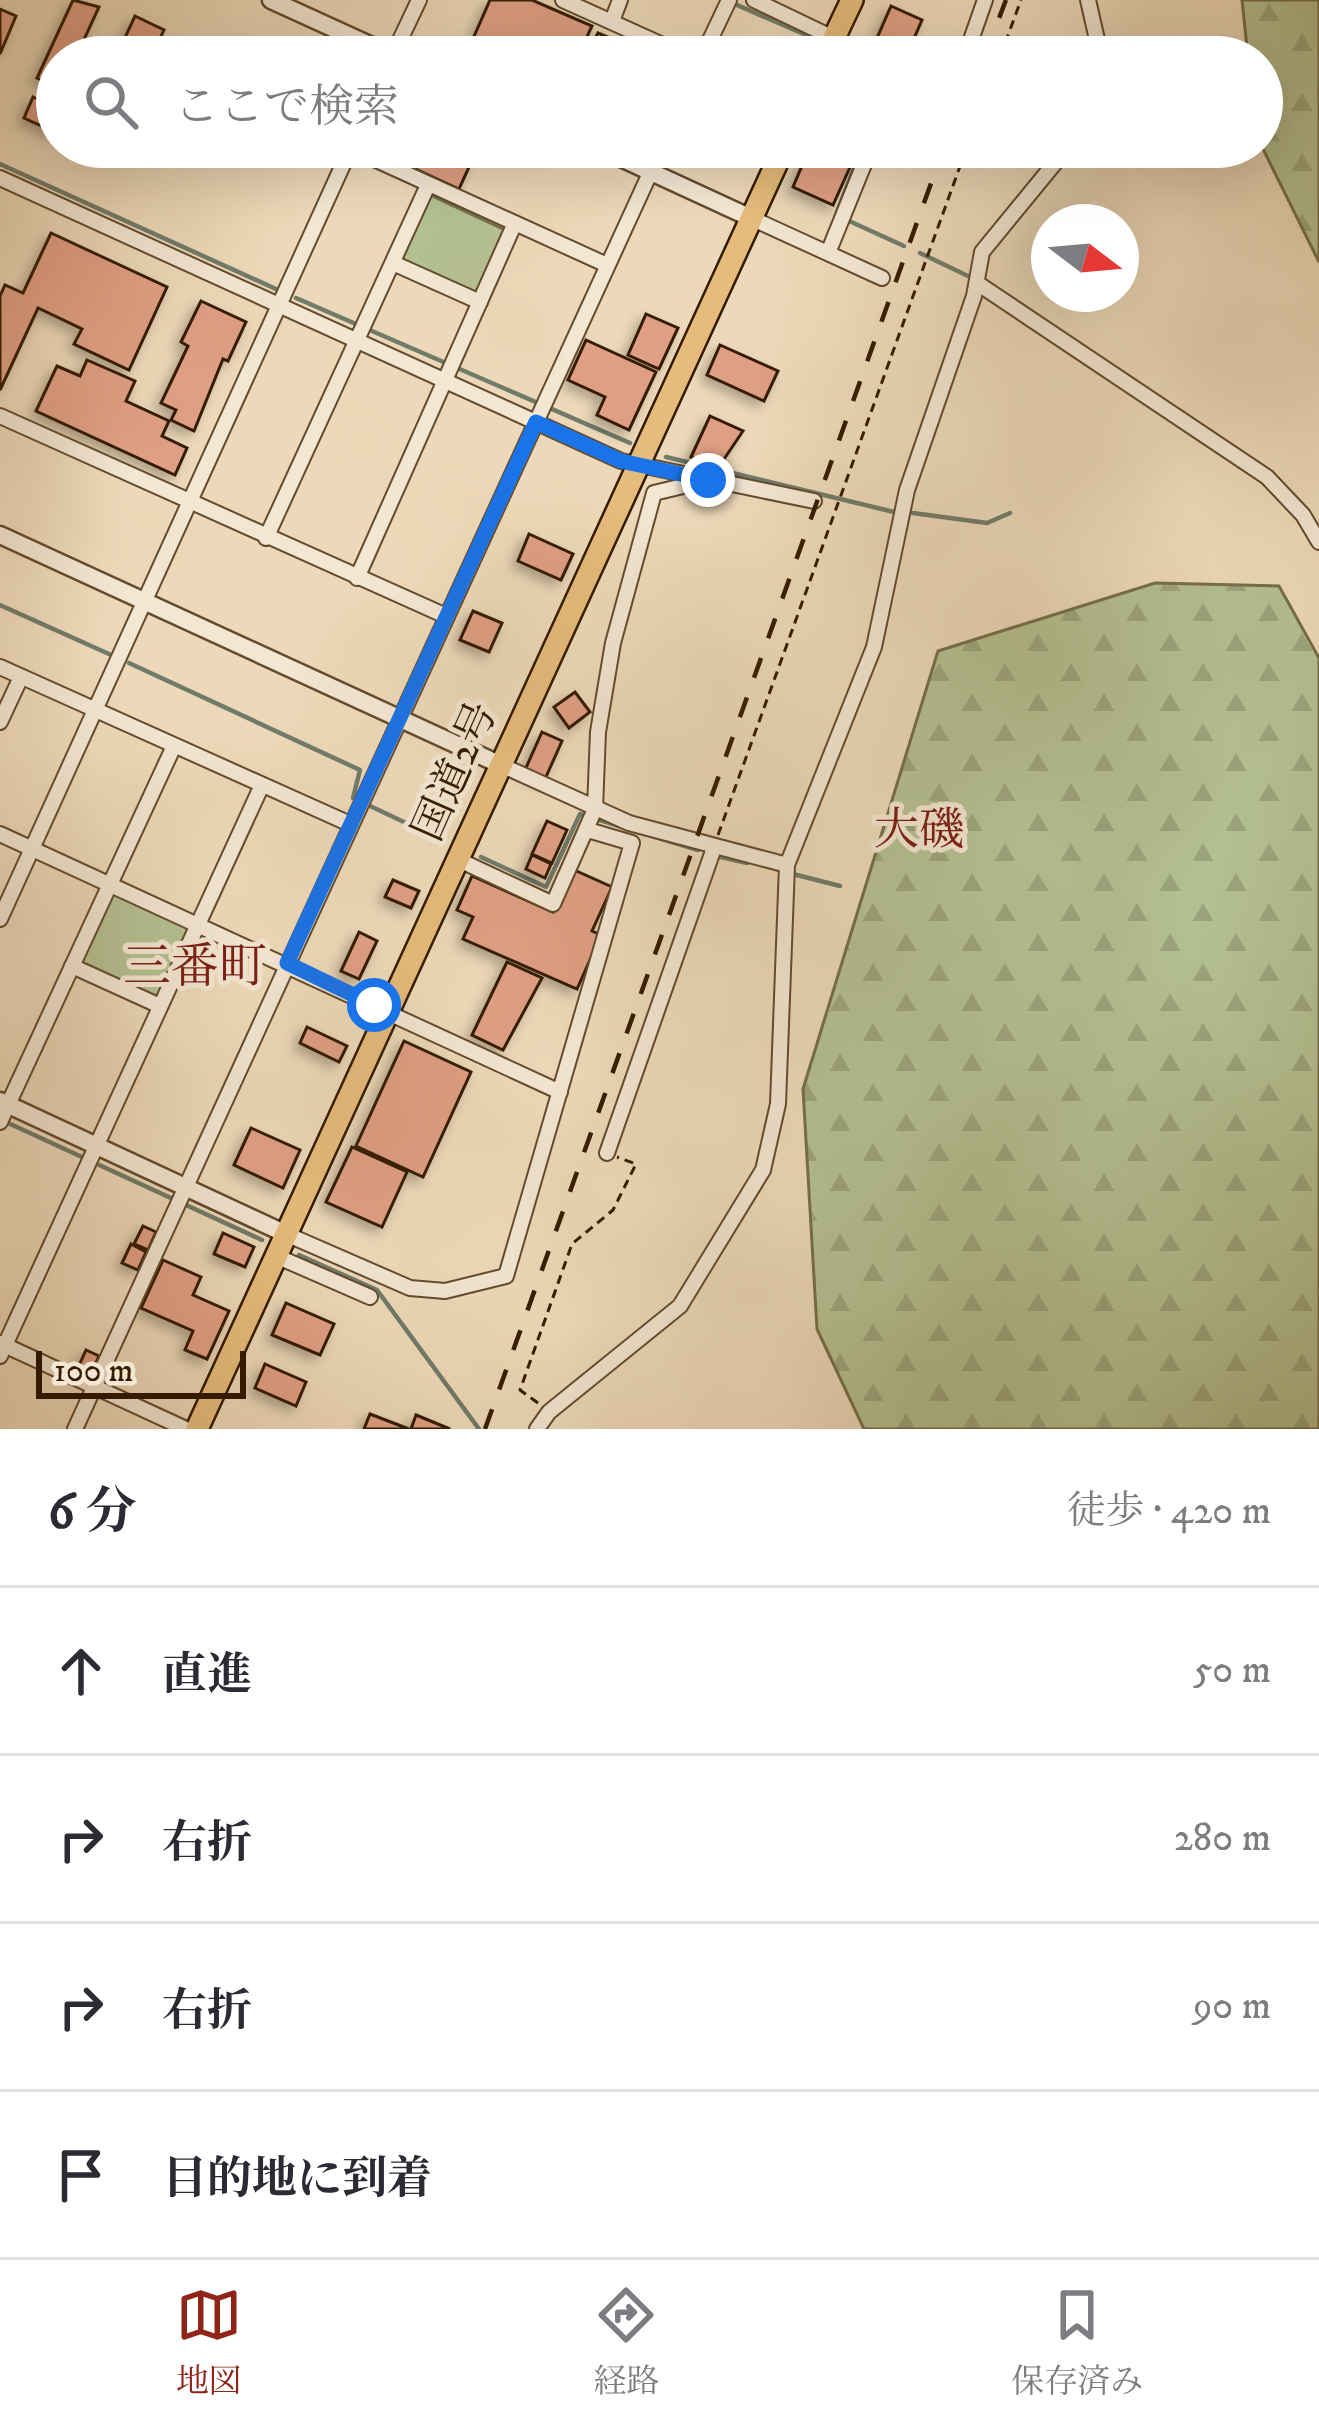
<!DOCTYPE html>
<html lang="ja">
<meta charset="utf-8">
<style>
body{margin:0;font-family:"IM FELL DW Pica","Noto Serif JP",serif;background:#f2f2f3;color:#2b2b33}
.compass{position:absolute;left:1031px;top:204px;width:108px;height:108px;border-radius:50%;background:#fff;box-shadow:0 12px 48px #0002;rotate:106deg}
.scale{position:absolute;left:36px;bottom:30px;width:210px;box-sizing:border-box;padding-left:12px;border:6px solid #351c00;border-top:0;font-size:33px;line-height:42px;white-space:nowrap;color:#351c00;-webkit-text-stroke:9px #f3e6d2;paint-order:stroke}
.stop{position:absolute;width:36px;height:36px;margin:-27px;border:9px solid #1a73e8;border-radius:50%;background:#fff}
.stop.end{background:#1a73e8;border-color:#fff;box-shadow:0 3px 12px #0008}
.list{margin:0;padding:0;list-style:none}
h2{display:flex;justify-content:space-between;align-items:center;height:156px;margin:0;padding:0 48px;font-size:51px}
h2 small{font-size:39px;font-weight:400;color:#7c7c81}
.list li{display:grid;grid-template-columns:78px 1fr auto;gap:36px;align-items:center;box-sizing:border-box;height:168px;padding:0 48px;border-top:3px solid #e1e1e2}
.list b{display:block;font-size:45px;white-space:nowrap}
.list em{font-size:39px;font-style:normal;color:#7c7c81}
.icon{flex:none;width:66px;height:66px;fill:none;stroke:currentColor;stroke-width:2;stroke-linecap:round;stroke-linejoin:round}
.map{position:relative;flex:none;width:1319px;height:1429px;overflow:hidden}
.search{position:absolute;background:#fff;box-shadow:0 12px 48px #0002;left:36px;right:36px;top:36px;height:132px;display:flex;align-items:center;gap:30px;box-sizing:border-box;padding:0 42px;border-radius:66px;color:#7c7c81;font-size:45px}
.sheet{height:828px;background:#fff}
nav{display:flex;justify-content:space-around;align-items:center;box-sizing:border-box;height:168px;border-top:3px solid #e1e1e2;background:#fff;font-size:33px;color:#7c7c81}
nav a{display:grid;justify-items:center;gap:6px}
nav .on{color:#8f2418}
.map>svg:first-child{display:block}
</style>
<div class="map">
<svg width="1319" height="1429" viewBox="0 0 1319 1429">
<defs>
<pattern id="forest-firs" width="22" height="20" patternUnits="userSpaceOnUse" patternTransform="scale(3)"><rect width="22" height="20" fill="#b4c092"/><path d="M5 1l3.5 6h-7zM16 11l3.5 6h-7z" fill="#9ba47c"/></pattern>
<filter id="shadow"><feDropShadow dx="-5.5" dy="5.5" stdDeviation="6" flood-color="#0004"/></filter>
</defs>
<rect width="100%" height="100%" fill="#edd9b9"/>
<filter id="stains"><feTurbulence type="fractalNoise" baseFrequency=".00167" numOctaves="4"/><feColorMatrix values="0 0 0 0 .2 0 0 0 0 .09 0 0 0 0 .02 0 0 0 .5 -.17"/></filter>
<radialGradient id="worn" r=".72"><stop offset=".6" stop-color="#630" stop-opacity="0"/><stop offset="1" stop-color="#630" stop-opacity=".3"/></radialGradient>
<g fill="url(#forest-firs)" stroke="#746e49" stroke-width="3">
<polygon points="1242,0 1319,0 1319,262 1262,147 1262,57 1248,57"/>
<polygon points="1155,583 1279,586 1319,658 1319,1429 864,1429 817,1329 803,1089 938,651"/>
</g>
<g fill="#b4c092" stroke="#746e49" stroke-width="3">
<polygon points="430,195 505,230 476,295 401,262"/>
<polygon points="110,884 198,924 160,1006 72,966"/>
</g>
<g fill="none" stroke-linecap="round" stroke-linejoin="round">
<g stroke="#717b6a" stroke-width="4.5">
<polyline points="730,2 813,38"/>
<polyline points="849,55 854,57"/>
<polyline points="862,147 836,215 904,246"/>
<polyline points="0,164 276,289"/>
<polyline points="920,253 968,276"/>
<polyline points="296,298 630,443"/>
<polyline points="666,457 894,512"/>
<polyline points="913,513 987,523 1010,513"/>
<polyline points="0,605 109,654"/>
<polyline points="129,663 360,770 353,798"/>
<polyline points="368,805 444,841"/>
<polyline points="712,855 747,863"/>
<polyline points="481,857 546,887 580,814 698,850"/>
<polyline points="793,874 840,886"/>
<polyline points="6,1122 262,1240"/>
<polyline points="299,1255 377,1290 479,1429"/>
</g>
</g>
<g fill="#df9f84" stroke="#351c00" stroke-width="3" filter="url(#shadow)">
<polygon points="73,0 99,7 76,57 57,57 57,87 37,78"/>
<polygon points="490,0 532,0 592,26 584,43 591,46 598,33 647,54 465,57"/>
<polygon points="891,6 922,20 906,57 874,45"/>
<polygon points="0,9 16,16 0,54"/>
<polygon points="135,16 164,30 151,57 116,57"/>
<polygon points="33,97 57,108 57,133 24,118"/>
<polygon points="368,147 478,147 459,189"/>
<polygon points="810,147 836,147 855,156 833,205 793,187"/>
<polygon points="51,233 167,287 129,370 74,344 82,329 38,308 0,390 0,296 5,285 23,293"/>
<polygon points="201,301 246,322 228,361 223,359 194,431 171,420 176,410 161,403 188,346 181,342"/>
<polygon points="646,314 678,328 659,369 628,355"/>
<polygon points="586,340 656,372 629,430 597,415 605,397 568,380"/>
<polygon points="720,345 778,371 764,401 707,375"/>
<polygon points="87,360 135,381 126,401 169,421 162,436 187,448 175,475 36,411 57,366 80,376"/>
<polygon points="710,416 743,431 718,468 691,457"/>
<polygon points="529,534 573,554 561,580 518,561"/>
<polygon points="473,611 502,623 489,652 460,640"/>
<polygon points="575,692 590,712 569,728 554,707"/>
<polygon points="542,732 562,741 545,779 525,770"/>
<polygon points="547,821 567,830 552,863 532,854"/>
<polygon points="532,855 551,864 545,878 526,869"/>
<polygon points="572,869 612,887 592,931 601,935 577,989 463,939 473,917 457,910 472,876 553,912"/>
<polygon points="393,880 419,891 411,908 385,897"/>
<polygon points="359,932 377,941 359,979 341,971"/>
<polygon points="507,962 542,978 503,1050 472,1035"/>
<polygon points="307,1027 347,1046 339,1062 300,1043"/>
<polygon points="404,1041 471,1072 423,1177 356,1146"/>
<polygon points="251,1128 300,1150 283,1188 234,1165"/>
<polygon points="352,1147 407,1172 382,1227 326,1202"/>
<polygon points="143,1226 156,1232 148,1250 134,1244"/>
<polygon points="223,1233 254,1247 245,1267 214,1254"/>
<polygon points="131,1244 146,1252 138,1270 122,1263"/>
<polygon points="163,1260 201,1277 193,1295 229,1311 207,1359 185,1350 193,1331 141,1308"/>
<polygon points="286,1303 334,1324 320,1355 272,1335"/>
<polygon points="86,1350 99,1356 90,1376 77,1370"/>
<polygon points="265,1364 306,1382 296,1406 255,1388"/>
<polygon points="370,1414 409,1429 364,1429"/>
<polygon points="416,1415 450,1429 411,1429"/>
</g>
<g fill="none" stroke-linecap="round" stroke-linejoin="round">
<g stroke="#634b2e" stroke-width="18">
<g id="minor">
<polyline points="563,0 689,57"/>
<polyline points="754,0 873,57"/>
<polyline points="1088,0 1101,57"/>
<polyline points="612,21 620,0"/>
<polyline points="392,57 419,0"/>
<polyline points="702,57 729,0"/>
<polyline points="965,57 985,0"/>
<polyline points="350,148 607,265"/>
<polyline points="0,178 621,461 814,501"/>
<polyline points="751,218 882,278"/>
<polyline points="828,253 871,147"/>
<polyline points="393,263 480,302"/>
<polyline points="977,283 1267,477 1303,515 1319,542"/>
<polyline points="0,416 446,616"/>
<polyline points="266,538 428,185"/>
<polyline points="357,578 514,225"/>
<polyline points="0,667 350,824"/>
<polyline points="0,722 21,677"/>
<polyline points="501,765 629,823 787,865"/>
<polyline points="0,834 560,1092"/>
<polyline points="459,860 553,904 595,809 598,732 613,643 654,493 708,480"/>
<polyline points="0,919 351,147"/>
<polyline points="72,966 160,1006"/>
<polyline points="0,1122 174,746"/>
<polyline points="607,1153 714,848"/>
<polyline points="286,1234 410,1288 445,1291 506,1276 632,843 588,830"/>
<polyline points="276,1256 370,1297"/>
<polyline points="0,1343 186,1429"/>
<polyline points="0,1356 262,785"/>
<polyline points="75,1429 662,147"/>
<polyline points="537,1429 549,1412 680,1306 763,1170 778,1104 787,865 874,647 907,490 974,296 982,252 1068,147"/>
</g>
</g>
<g stroke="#634b2e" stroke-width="21">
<g id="tertiary">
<polyline points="271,0 396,57"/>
<polyline points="597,147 751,218"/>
<polyline points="0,535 501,765"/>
<polyline points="0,1101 286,1234"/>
</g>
</g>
<g stroke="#351c00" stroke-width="26">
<g id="trunk">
<polyline points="825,57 852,0"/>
<polyline points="197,1429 784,147"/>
</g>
</g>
<g stroke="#351c00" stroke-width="3" stroke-dasharray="9 6" stroke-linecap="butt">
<polyline points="1000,57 1021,0"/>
<polyline points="718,835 967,147"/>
<polyline points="538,1403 520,1390 572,1244 613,1210 636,1164 617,1157"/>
</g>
<use href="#minor" stroke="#f3e6d2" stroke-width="14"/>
<use href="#tertiary" stroke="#f3e6d2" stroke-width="16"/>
<use href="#trunk" stroke="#e6bc7c" stroke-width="21"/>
<g stroke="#351c00" stroke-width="4.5" stroke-dasharray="21 21" stroke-linecap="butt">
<polyline points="984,57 1006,0"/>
<polyline points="485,1429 944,147"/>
</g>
</g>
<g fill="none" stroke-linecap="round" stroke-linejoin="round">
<polyline stroke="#1a73e8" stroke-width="15" points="374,1005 287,963 536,422 621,461 708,480"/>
</g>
<g text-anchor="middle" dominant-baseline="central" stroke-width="10" stroke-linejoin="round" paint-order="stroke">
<g font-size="42" fill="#351c00" stroke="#f3e6d2">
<text transform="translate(456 772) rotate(-66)">国道2号</text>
</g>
<g font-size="45" fill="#7a1f14" stroke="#f3e6d2">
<text x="919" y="831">大磯</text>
</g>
<g font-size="48" fill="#7a1f14" stroke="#f3e6d2">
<text x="195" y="968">三番町</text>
</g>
</g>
<rect width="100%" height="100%" filter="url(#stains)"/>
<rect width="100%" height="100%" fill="url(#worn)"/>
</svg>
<svg class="compass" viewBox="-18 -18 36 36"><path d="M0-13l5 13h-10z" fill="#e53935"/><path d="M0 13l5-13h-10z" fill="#7c7c81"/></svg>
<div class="scale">100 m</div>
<div class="stop" style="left:374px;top:1005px"></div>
<div class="stop end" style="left:708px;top:480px"></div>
<div class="search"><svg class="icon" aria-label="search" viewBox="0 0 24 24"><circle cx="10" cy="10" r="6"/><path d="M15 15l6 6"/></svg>ここで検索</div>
</div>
<section class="sheet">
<h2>6 分<small>徒歩 · 420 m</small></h2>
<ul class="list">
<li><svg class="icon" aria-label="ahead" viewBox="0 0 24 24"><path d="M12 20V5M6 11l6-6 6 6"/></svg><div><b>直進</b></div><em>50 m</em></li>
<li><svg class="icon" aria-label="right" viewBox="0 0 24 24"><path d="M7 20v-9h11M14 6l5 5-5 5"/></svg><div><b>右折</b></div><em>280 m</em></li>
<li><svg class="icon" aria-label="right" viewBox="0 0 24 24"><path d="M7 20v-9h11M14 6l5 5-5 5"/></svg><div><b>右折</b></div><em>90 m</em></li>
<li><svg class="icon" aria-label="arrive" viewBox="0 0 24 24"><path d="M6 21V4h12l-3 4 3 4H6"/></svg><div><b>目的地に到着</b></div></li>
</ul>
</section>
<nav>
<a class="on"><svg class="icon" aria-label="map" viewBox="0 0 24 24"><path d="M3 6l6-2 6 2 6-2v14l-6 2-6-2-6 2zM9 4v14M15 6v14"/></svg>地図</a>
<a><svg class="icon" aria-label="directions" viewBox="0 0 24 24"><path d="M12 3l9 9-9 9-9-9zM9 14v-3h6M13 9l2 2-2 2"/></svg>経路</a>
<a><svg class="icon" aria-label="saved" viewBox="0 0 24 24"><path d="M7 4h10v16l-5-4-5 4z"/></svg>保存済み</a>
</nav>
